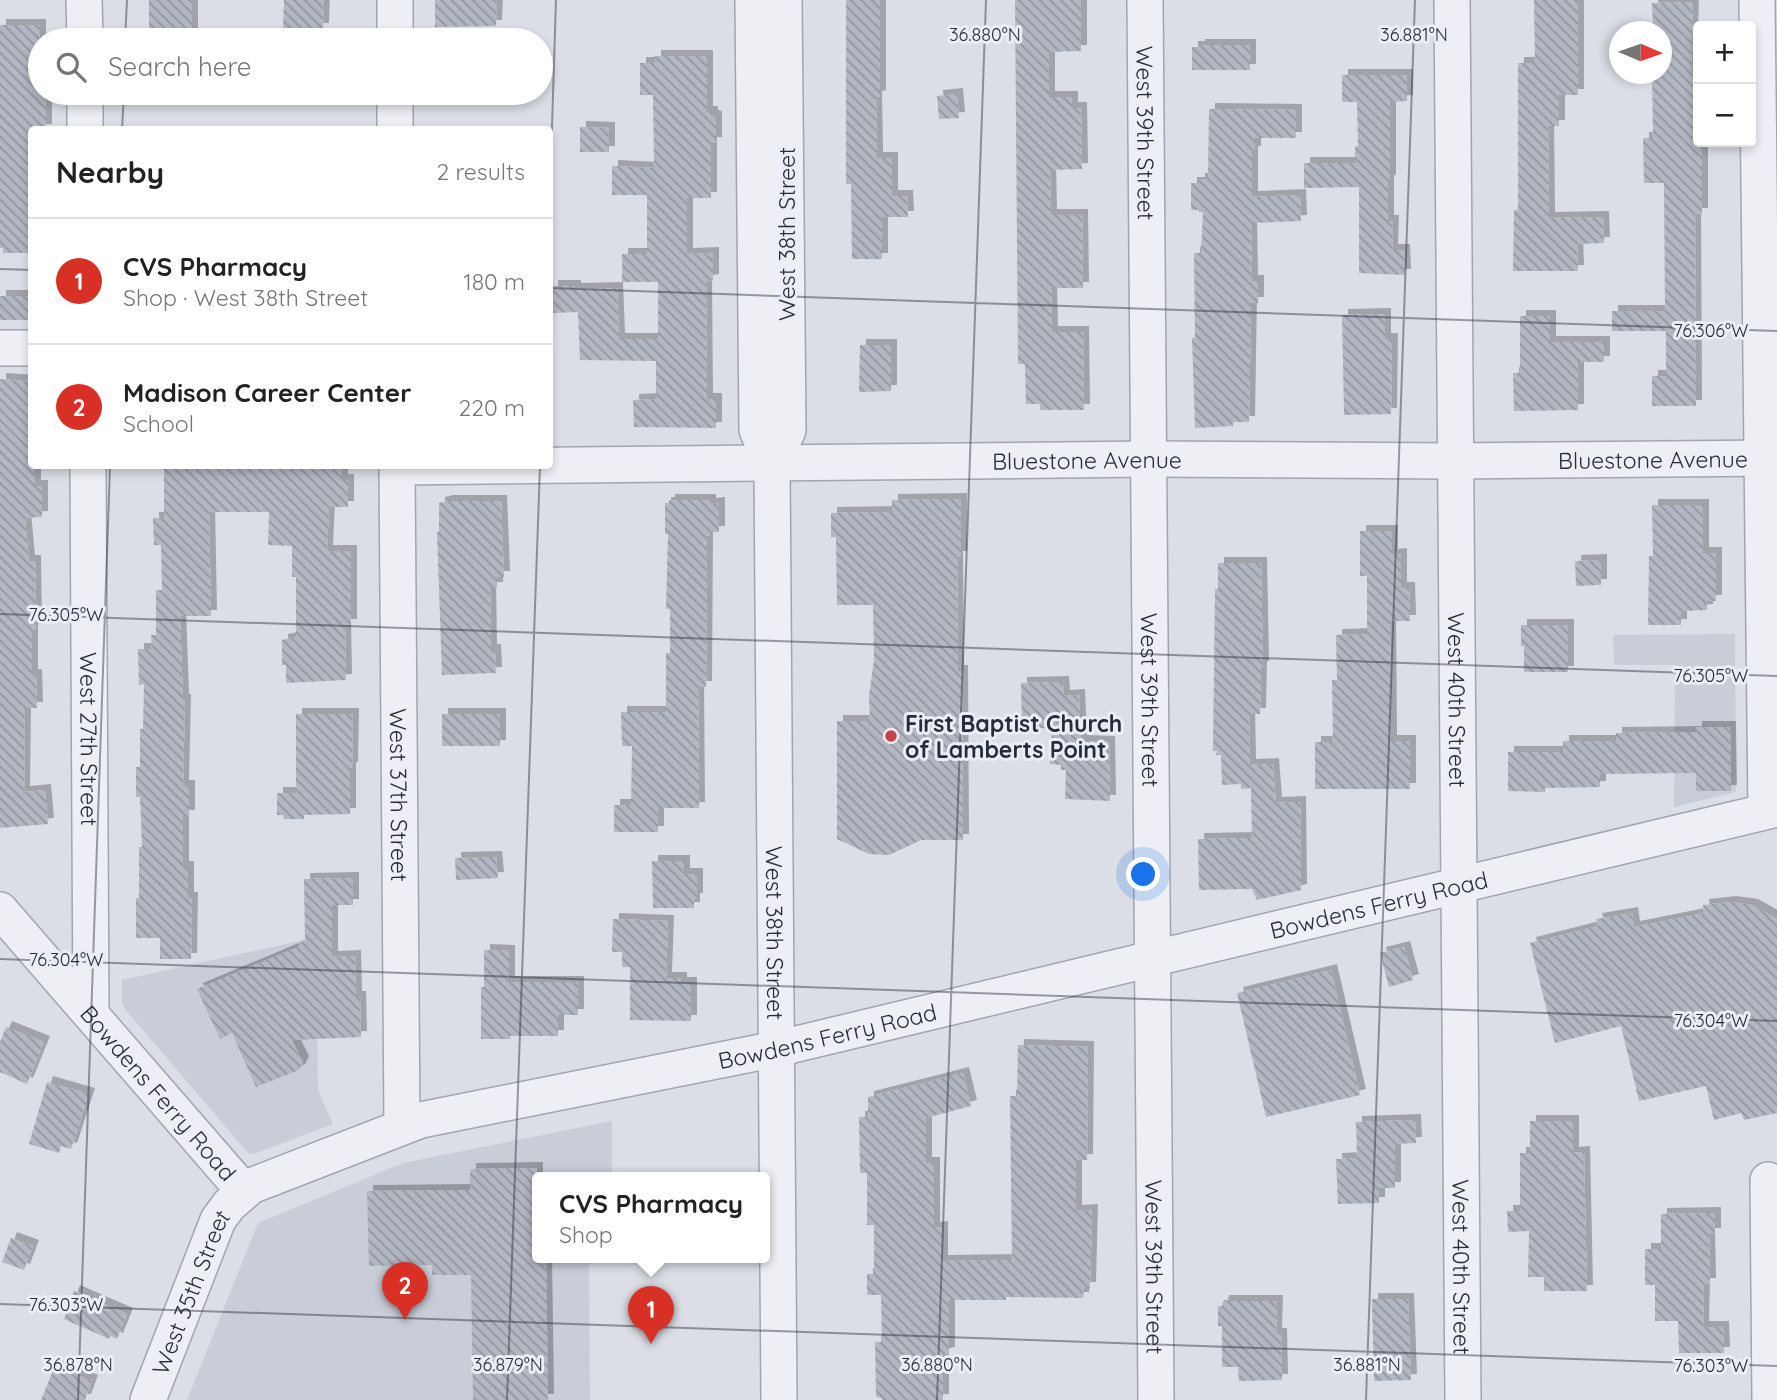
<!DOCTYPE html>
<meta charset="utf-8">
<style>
body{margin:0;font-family:Quicksand,sans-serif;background:#f2f2f2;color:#222}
.controls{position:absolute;right:21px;top:21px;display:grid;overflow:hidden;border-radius:7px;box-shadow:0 4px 10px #0003}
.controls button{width:63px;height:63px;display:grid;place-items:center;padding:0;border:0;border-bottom:2px solid #e0e0e0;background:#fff;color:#222;font:35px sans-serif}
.compass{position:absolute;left:1609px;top:21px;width:63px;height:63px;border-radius:50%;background:#fff;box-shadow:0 4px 10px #0003;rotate:92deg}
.you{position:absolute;left:1144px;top:875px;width:24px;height:24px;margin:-18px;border:5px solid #fff;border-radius:50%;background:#1a73e8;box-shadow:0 0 0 10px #1a73e833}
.badge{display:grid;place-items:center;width:46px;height:46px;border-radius:50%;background:#d93025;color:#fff;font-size:23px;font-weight:700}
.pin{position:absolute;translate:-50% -58px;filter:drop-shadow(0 2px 4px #0008)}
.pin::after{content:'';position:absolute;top:37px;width:24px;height:21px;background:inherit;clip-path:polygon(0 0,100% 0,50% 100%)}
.popup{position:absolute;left:532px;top:1172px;width:238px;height:91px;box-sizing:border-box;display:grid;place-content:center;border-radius:7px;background:#fff;filter:drop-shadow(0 2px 5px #0005);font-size:23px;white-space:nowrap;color:#767676}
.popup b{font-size:26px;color:#222}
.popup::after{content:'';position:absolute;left:50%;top:100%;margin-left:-14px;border:14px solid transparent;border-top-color:#fff}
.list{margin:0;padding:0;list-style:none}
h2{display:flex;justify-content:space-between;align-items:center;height:91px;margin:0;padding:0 28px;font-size:30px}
h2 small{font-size:23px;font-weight:400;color:#767676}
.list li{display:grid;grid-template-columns:46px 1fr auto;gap:21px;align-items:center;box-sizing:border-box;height:126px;padding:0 28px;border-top:2px solid #e0e0e0}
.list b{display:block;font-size:26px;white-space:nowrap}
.list p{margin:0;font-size:23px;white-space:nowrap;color:#767676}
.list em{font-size:23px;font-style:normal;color:#767676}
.icon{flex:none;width:38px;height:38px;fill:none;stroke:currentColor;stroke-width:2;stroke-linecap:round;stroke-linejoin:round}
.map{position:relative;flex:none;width:1777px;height:1400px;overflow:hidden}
.search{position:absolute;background:#fff;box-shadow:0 4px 10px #0003;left:28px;top:28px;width:525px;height:77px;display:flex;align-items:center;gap:18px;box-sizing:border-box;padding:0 24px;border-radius:38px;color:#767676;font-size:26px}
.panel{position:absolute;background:#fff;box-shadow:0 4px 10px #0003;left:28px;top:126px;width:525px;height:343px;border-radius:7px}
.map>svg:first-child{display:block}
</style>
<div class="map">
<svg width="1777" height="1400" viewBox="0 0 1777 1400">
<defs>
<pattern id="building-back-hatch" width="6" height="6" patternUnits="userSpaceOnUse" patternTransform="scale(1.75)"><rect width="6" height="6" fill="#b3b7c2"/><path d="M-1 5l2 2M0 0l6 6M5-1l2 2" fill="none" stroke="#91959f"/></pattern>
<filter id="shadow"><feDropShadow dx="6" dy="-6" stdDeviation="0" flood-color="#0004"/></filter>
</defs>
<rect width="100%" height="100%" fill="#dbdee6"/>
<g fill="#c9cdd7">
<polygon points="1735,634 1736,792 1674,807 1675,665 1614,665 1613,635"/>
<polygon points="304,940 317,1003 318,1090 333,1124 254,1154 248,1153 125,1009 122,1002 122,980"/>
<polygon points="612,1121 612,1178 537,1178 537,1258 589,1258 590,1400 187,1400 258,1223 403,1163"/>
</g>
<g fill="url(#building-back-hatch)" filter="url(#shadow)">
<rect x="149" y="0" width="43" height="40"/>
<polygon points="284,0 324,0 323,29 283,29"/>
<polygon points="435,0 497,0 496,26 435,27"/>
<polygon points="846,0 880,0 880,96 876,97 877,158 892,158 892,196 907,196 908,217 882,217 882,259 852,259 851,184 846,184"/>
<polygon points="1015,0 1081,0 1081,51 1049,52 1049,97 1072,97 1072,108 1081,108 1082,169 1050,170 1051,215 1082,215 1083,288 1051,288 1052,332 1083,332 1084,410 1040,410 1040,404 1026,404 1025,364 1018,364"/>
<polygon points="1534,0 1578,0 1578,95 1559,95 1559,126 1548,126 1549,218 1603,217 1604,243 1577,244 1578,271 1513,271 1514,210 1518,210 1518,63 1535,63"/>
<polygon points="1693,2 1691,72 1694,72 1698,142 1702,142 1702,214 1695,214 1696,406 1652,406 1652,376 1666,376 1666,331 1612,331 1612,311 1665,311 1664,183 1644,183 1643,138 1653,138 1652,74 1662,74 1662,32 1653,32 1652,3"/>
<polygon points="0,25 40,25 40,93 46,93 46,130 32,130 32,253 3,253 3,248 0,248"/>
<polygon points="1199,45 1250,45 1250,70 1192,70 1192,47 1199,47"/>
<polygon points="655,56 707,56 707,112 712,112 712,116 716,117 716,143 711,143 711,198 687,198 687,254 713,253 713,280 706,281 707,399 716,399 716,428 634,427 633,400 656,399 656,361 580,360 578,312 553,313 552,286 575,286 575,289 617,288 619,339 658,339 658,282 622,282 622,254 647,254 647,195 612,195 612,166 654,168 653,95 640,95 640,63 655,63"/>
<polygon points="1342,75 1407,75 1407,101 1390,102 1390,181 1388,181 1388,221 1393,221 1392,250 1404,250 1405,275 1359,273 1359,187 1304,188 1304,163 1355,163 1355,147 1358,146 1357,102 1342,102"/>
<polygon points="957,94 959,118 939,119 937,96"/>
<polygon points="1209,109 1296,110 1296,138 1255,138 1255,152 1252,152 1252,197 1300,195 1301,221 1251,223 1252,281 1258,281 1258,303 1251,303 1249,422 1233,422 1233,426 1195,428 1192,338 1195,338 1194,253 1201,253 1203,212 1199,212 1199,210 1191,210 1191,183 1199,183 1199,179 1208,179"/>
<polygon points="580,127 609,128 609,152 580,152"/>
<rect x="0" y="296" width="32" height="24"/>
<polygon points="1385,314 1385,339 1392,339 1391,414 1344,415 1342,315"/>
<polygon points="1520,316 1550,316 1550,342 1604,342 1604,362 1578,362 1578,410 1514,411 1513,373 1520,373"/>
<polygon points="860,345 891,345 891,391 859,392"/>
<polygon points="0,379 32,381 32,466 35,466 35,486 42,486 42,517 25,518 29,561 35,561 36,630 32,629 32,675 36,675 37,708 25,708 24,792 45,790 48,824 0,828"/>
<polygon points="164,466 342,466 342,480 348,480 348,507 329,507 327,551 351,551 351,625 345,625 346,680 286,683 286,665 282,665 282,640 296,637 296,577 292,577 292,546 268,545 269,512 209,512 211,616 180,616 183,700 185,700 183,786 189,786 189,816 183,816 183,867 188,867 188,898 192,898 191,959 160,959 160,938 136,938 136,898 139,898 139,847 142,847 140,797 136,797 136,767 140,767 140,729 143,729 144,684 139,685 138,649 152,649 151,635 156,635 156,590 162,590 161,545 154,545 153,518 164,518"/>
<polygon points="961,499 961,557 957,557 958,671 962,671 963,840 921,840 889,855 869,854 837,839 837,721 870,721 869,696 874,660 873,605 837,605 836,537 831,537 831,513 892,512 892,500"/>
<polygon points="669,500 710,500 710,504 719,503 719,532 710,532 710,536 707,536 706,687 698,687 699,808 658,808 658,832 614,832 614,805 631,805 632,746 622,746 621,712 666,712 666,653 670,653 670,609 666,609 668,534 665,534 665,503 669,503"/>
<polygon points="447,501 501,501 504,577 497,577 497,588 490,588 491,650 495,650 496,673 442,675 437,532 439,532 439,503"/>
<polygon points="1652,505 1703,505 1703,553 1716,553 1716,601 1707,601 1707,610 1681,611 1681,625 1648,625 1649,556 1653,556"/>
<polygon points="1360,531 1392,531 1392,555 1401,554 1401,588 1409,588 1410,621 1390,621 1391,741 1410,741 1410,789 1315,789 1315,742 1333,742 1332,680 1337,680 1336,635 1367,634 1367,576 1360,576"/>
<polygon points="1601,560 1601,585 1576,586 1575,561"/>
<polygon points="1218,563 1261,563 1263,667 1261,667 1260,714 1249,714 1250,765 1273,764 1276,803 1300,802 1301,890 1257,900 1252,889 1199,890 1198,839 1252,838 1251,788 1241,789 1241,784 1222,785 1221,755 1216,755 1217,751 1213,751 1215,589 1218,589"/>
<polygon points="1521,625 1568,625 1568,672 1524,672 1524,646 1521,646"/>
<polygon points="1063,682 1064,696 1079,695 1081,741 1109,742 1110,801 1065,799 1066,770 1061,770 1061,765 1050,764 1052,728 1022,729 1021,683"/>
<polygon points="296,714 353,714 352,768 350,768 350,814 304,815 304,819 284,819 283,815 277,815 277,793 296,793"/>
<rect x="442" y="714" width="58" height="32"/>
<polygon points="1696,727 1730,727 1731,791 1696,791 1696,773 1600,774 1600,787 1545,788 1545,792 1508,791 1508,752 1563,752 1563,741 1616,741 1616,733 1696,732"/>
<polygon points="496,857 498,878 456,880 455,858"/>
<polygon points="652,861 684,861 684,874 697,874 697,899 694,899 694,908 653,908"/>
<polygon points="353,878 353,905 332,905 332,957 355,956 356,997 360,997 361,1037 292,1040 303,1062 299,1070 256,1087 232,1033 220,1039 197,989 300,946 299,943 305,940 304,879"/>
<polygon points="1730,902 1752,905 1777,919 1777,1113 1744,1120 1741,1113 1714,1120 1706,1086 1639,1101 1621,1026 1555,1043 1530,943 1598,926 1596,919 1632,913 1634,927 1704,913 1703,905"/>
<polygon points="613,919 668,921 666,978 681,978 681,983 691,983 691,1021 630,1020 630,967 622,967 622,952 612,952"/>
<polygon points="1404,947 1413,980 1389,987 1380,953"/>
<polygon points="484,950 509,951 509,982 578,982 578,1015 558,1015 558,1036 510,1036 510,1039 481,1039 481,987 484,987"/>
<polygon points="1331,970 1360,1095 1266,1117 1237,993"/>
<polygon points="6,1027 44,1042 27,1084 0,1072 0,1042"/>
<polygon points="1018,1045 1088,1047 1087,1160 1076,1160 1076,1211 1092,1210 1090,1288 1084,1288 1083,1298 1006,1297 1006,1300 949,1300 949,1353 943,1354 943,1400 882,1400 882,1398 876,1397 875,1342 882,1342 881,1295 867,1295 867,1274 874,1274 874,1225 867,1225 867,1173 860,1173 859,1117 868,1117 868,1097 963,1073 971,1106 926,1118 926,1163 934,1163 934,1228 942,1227 942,1261 1012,1260 1010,1096 1017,1096"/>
<polygon points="47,1082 89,1094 71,1149 61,1146 59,1153 29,1144"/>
<polygon points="1415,1120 1416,1143 1395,1144 1395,1188 1379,1188 1379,1203 1338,1204 1336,1159 1357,1158 1356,1122"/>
<polygon points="1530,1121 1573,1121 1573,1153 1584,1152 1587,1291 1544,1291 1544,1277 1528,1277 1529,1231 1508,1232 1507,1211 1520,1211 1520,1153 1530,1153"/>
<polygon points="537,1168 537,1258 546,1258 548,1400 473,1400 471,1275 432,1275 432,1265 369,1266 367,1191 470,1190 470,1169"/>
<polygon points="1715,1213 1715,1234 1709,1234 1710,1284 1704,1284 1703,1327 1723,1327 1724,1353 1679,1353 1678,1321 1655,1321 1655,1285 1645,1285 1645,1249 1661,1249 1661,1214"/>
<polygon points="11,1238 33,1246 24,1270 2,1262"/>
<polygon points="74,1291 127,1314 117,1339 110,1336 109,1339 64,1319"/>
<polygon points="1372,1299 1408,1299 1411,1380 1374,1381"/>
<polygon points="1223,1301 1277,1301 1276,1334 1281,1334 1282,1380 1239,1381 1238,1367 1222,1367 1222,1326 1218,1326 1218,1306 1222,1306"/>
<polygon points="55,1366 92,1381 85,1400 41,1400"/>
</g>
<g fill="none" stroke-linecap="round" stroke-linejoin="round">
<g stroke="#a1a5af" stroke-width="38">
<g id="minor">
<polyline points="84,0 85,40"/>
<polyline points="395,0 395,40"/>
<path id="s1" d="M 753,0 L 757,430 L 772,465 L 779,1400"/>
<path id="s2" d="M 1145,0 L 1156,1400"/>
<path id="s3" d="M 1452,0 L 1463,1400"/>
<polyline points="1757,0 1766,811"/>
<polyline points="85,93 85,130"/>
<polyline points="395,93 395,130"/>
<polyline points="0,348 32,348"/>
<polyline points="772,465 788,430 784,0"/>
<path id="s4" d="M 88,466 L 91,1013"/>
<path id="s5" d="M 397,466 L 402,1126"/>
<path id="s6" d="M 397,467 L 1148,459 L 1454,461 L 1777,458"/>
<path id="s7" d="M 0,910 L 244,1191"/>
<polyline points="1768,1180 1770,1400"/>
<path id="s8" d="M 148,1400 L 218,1220 L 229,1205 L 251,1186 L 421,1120 L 776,1049 L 1777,809"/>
</g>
</g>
<use href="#minor" stroke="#eeeff4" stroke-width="35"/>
</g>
<path fill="none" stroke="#262c3b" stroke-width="2" stroke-opacity="0.45" d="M 125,40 L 127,0M 122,130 L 124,93M 550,190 L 556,0M 0,269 L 32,270M 550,288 L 1777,331M 0,614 L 1777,676M 0,959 L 1777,1021M 0,1304 L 1777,1366M 78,1400 L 110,466M 507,1400 L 540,466M 937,1400 L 986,0M 1366,1400 L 1415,0"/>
<circle fill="#cb4048" stroke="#eaedf3" stroke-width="2.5" cx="891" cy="736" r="7"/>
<g text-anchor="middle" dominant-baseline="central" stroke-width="6" stroke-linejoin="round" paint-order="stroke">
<g font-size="23" fill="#262c3b" stroke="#eaedf3">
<text stroke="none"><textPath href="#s2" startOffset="133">West 39th Street</textPath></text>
<text transform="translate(786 234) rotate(-90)">West 38th Street</text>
<text stroke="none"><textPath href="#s6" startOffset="1256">Bluestone Avenue</textPath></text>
<text stroke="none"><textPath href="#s6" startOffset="690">Bluestone Avenue</textPath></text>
<text stroke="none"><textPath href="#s2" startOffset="700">West 39th Street</textPath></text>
<text stroke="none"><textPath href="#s3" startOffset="700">West 40th Street</textPath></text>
<text stroke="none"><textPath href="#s4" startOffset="273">West 27th Street</textPath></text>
<text stroke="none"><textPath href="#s5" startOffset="329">West 37th Street</textPath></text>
<text stroke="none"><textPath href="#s8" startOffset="1405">Bowdens Ferry Road</textPath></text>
<text stroke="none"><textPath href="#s1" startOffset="936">West 38th Street</textPath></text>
<text stroke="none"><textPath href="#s8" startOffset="838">Bowdens Ferry Road</textPath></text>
<text stroke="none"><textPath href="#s7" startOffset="242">Bowdens Ferry Road</textPath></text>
<text stroke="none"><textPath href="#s2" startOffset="1267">West 39th Street</textPath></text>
<text stroke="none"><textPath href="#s3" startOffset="1267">West 40th Street</textPath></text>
<text stroke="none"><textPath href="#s8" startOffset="116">West 35th Street</textPath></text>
</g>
<g font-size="23" font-weight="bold" fill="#262c3b" stroke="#eaedf3" text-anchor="start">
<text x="905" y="723">First Baptist Church<tspan x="905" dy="26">of Lamberts Point</tspan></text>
</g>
</g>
<g font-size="18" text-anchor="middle" fill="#262c3b" stroke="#eaedf3" stroke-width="6" stroke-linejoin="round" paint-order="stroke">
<text x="985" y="41">36.880°N</text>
<text x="1414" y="41">36.881°N</text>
<text x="1711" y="337">76.306°W</text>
<text x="66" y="621">76.305°W</text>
<text x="1711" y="682">76.305°W</text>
<text x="66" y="966">76.304°W</text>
<text x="1711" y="1027">76.304°W</text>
<text x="66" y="1311">76.303°W</text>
<text x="78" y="1371">36.878°N</text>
<text x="508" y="1371">36.879°N</text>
<text x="937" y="1371">36.880°N</text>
<text x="1367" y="1371">36.881°N</text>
<text x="1711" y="1372">76.303°W</text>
</g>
</svg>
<div class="controls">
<button>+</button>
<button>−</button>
</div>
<svg class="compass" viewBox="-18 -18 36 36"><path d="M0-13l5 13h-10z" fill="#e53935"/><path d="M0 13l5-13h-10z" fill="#767676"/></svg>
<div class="you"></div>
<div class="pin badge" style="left:651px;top:1344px">1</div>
<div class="popup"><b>CVS Pharmacy</b>Shop</div>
<div class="pin badge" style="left:405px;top:1320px">2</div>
<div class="search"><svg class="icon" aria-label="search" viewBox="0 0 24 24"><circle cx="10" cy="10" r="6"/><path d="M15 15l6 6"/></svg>Search here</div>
<section class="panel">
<h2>Nearby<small>2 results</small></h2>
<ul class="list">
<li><span class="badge">1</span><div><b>CVS Pharmacy</b><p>Shop · West 38th Street</p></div><em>180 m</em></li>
<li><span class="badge">2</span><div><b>Madison Career Center</b><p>School</p></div><em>220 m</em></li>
</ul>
</section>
</div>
